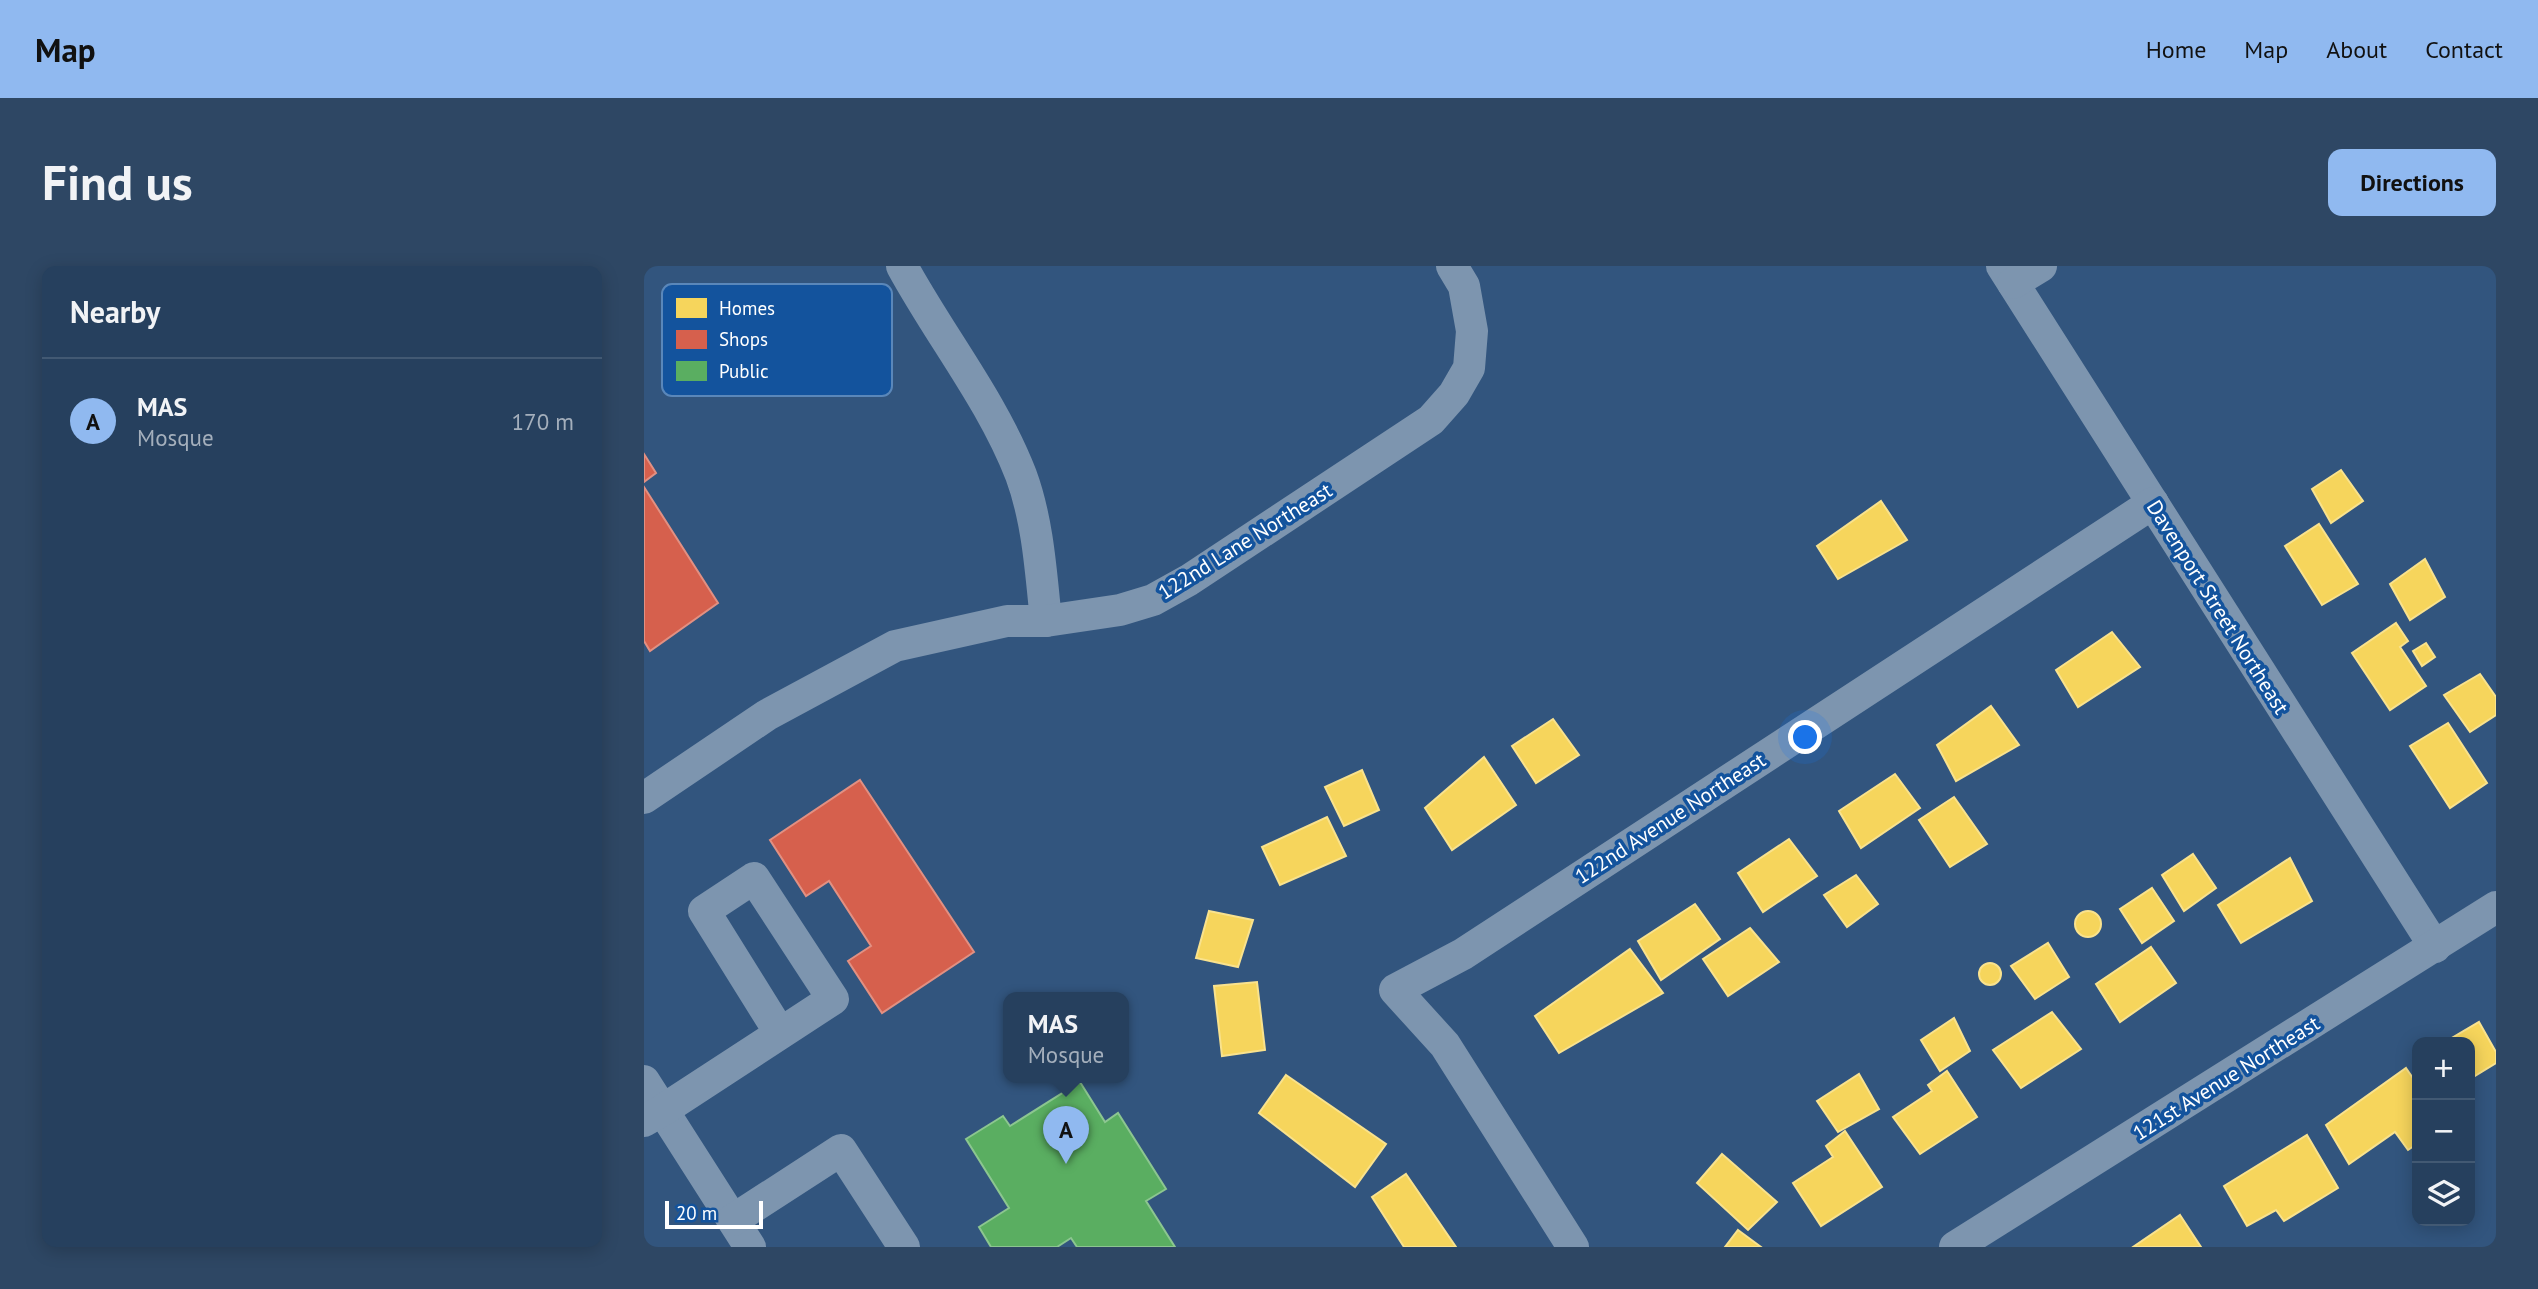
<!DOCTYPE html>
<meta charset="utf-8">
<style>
body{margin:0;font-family:"PT Sans",sans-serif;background:#2e4764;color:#f1f3f6}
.controls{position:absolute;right:21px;bottom:21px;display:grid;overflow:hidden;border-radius:14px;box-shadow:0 4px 18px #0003}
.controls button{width:63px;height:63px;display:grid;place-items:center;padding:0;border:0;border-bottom:2px solid #425973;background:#26405e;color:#f1f3f6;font:35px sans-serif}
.scale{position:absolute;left:21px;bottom:18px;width:98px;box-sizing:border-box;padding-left:7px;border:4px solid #fff;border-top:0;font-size:19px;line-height:24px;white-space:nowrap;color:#fff;-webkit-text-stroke:5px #13539d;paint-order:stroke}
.you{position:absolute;left:1162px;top:472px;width:24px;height:24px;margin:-18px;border:5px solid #fff;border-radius:50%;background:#1a73e8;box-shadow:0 0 0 10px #1a73e833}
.badge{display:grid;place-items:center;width:46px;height:46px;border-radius:50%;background:#90b9f0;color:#111;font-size:23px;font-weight:700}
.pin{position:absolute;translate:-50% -58px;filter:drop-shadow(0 2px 4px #0008)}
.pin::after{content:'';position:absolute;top:37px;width:24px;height:21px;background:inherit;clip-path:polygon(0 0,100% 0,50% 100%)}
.popup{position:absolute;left:359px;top:726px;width:126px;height:91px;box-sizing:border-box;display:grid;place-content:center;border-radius:14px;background:#26405e;filter:drop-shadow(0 2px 5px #0005);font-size:23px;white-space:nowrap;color:#a4afbc}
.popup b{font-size:26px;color:#f1f3f6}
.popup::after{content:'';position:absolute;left:50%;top:100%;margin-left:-14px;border:14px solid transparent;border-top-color:#26405e}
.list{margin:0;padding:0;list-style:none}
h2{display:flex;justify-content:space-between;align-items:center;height:91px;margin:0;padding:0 28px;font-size:30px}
h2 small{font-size:23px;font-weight:400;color:#a4afbc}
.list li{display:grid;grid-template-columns:46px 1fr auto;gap:21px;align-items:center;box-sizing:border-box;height:126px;padding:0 28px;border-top:2px solid #425973}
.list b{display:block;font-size:26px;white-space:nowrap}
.list p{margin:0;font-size:23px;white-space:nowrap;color:#a4afbc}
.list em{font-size:23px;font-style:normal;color:#a4afbc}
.icon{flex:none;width:38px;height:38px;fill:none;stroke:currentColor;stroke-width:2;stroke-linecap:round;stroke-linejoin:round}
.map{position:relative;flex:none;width:1852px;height:981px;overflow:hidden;border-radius:14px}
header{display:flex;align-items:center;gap:42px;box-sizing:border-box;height:98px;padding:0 35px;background:#90b9f0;color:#111}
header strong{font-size:33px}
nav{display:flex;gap:38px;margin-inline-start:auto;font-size:24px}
.intro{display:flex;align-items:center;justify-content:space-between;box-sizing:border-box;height:168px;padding:0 42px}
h1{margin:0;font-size:49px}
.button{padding:18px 32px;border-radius:14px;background:#90b9f0;color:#111;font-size:24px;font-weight:700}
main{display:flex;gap:42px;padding:0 42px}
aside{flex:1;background:#26405e;border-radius:14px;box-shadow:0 4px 18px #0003}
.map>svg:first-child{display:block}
</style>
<header>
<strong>Map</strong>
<nav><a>Home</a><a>Map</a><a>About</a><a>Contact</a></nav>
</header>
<div class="intro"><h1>Find us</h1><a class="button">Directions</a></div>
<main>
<aside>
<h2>Nearby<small></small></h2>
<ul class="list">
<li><span class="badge">A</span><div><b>MAS</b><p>Mosque</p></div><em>170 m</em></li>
</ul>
</aside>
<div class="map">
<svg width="1852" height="981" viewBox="0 0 1852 981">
<rect width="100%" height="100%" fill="#32557e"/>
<g fill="#f6d55c" stroke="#f9e28d" stroke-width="2">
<polygon points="1697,204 1719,235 1687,257 1668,223"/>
<polygon points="1237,235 1263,274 1194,313 1173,280"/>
<polygon points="1675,258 1714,318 1678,339 1641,280"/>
<polygon points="1781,293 1801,331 1766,354 1746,318"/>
<polygon points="1752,357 1764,375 1756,381 1782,420 1746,444 1708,387"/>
<polygon points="1468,366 1496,401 1434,441 1412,404"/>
<polygon points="1782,377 1791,391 1778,400 1769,385"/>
<polygon points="1836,408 1852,431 1852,449 1826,466 1800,429"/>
<polygon points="1347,440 1375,479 1312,515 1293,479"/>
<polygon points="909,453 935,489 892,517 868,480"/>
<polygon points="1804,457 1843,517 1806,542 1766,480"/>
<polygon points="840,491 872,539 808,584 781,542"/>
<polygon points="718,504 735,544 700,560 681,521"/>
<polygon points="1251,508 1276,542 1217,582 1195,545"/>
<polygon points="1310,531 1343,578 1306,601 1275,554"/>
<polygon points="683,551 702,590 636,619 618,581"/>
<polygon points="1145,573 1173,610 1119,646 1094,607"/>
<polygon points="1549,588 1572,622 1540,645 1518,609"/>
<polygon points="1646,592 1668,635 1597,677 1574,639"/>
<polygon points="1212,609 1234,638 1203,661 1180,629"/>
<polygon points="1508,622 1530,655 1498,677 1476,643"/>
<polygon points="1051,638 1076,673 1017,714 994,675"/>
<polygon points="565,645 609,654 594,701 552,692"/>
<circle cx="1444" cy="658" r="13"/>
<polygon points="1106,662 1135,696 1084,730 1059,693"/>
<polygon points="1404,677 1425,711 1391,733 1367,700"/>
<polygon points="1507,681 1532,717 1476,756 1452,718"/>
<polygon points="986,683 1019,727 915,787 891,750"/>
<circle cx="1346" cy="708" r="11"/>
<polygon points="613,716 621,784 578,790 570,720"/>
<polygon points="1408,746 1437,783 1377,822 1349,784"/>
<polygon points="1310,752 1326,785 1296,805 1277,774"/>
<polygon points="1835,756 1852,786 1852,797 1826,813 1826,776 1801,776"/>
<polygon points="1762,802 1773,818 1773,878 1764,884 1751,866 1705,898 1682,859"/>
<polygon points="1303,805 1333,851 1276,888 1249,851 1288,825 1284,819"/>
<polygon points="1215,808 1235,843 1194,866 1173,835"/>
<polygon points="642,809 742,878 711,921 615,847"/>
<polygon points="1201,865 1238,921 1177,960 1149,917 1189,891 1182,880"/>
<polygon points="1663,869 1694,922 1640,955 1632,944 1603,960 1580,920"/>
<polygon points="1078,888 1133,936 1104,964 1053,917"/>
<polygon points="762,908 812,981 760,981 728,931"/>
<polygon points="1536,949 1557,981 1489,981"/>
<polygon points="1094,964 1117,981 1081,981"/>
</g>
<g fill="#d6604d" stroke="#e29082" stroke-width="2">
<polygon points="0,188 12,207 0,216"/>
<polygon points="0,221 74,337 6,385 0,375"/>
<polygon points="216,514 330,686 238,747 204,695 227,680 185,615 162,630 126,574"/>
</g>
<polygon fill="#5aae61" stroke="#8cc690" stroke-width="2" points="436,816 461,856 474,847 522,923 502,935 531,981 433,981 427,972 413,981 347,981 335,961 365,942 322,873 359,850 366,860"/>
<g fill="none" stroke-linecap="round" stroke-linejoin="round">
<g stroke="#7d95af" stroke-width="32">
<path d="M 258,0 C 296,70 348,134 377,209 C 394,255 397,307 402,355"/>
<polyline points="1358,0 1791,681"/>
<polyline points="1369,17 1397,0"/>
<polyline points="0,532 123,449 251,380 363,355 402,355 476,344 509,334 545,314 787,154 810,128 825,102 828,65 820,20 808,0"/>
<polyline points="0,815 106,981"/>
<polyline points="0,855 19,844 189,733 110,612 60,645 136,767"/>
<polyline points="89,954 197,884 260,981"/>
<polyline points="929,981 801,779 751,724 819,688 1509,237"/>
<polyline points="1311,981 1852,641"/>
</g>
</g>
<g text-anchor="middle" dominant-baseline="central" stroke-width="7" stroke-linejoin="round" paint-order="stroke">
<g font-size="21" fill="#fff" stroke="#13539d">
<text transform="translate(601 275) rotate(-32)">122nd Lane Northeast</text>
<text transform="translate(1574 341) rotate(58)">Davenport Street Northeast</text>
<text transform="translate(1026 552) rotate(-33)">122nd Avenue Northeast</text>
<text transform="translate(1582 812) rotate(-32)">121st Avenue Northeast</text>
</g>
</g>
<rect x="18" y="18" width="230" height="112" rx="10" fill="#13539d" stroke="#5a87ba" stroke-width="2"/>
<rect x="32" y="32" width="31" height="20" fill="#f6d55c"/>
<rect x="32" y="64" width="31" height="19" fill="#d6604d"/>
<rect x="32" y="95" width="31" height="20" fill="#5aae61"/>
<g font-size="19" fill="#fff">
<text x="75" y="49">Homes</text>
<text x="75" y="80">Shops</text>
<text x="75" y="112">Public</text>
</g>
</svg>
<div class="controls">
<button>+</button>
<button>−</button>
<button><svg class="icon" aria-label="layers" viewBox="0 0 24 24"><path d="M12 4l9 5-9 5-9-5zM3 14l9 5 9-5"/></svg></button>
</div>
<div class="scale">20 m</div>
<div class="you"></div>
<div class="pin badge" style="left:422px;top:898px">A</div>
<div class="popup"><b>MAS</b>Mosque</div>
</div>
</main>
